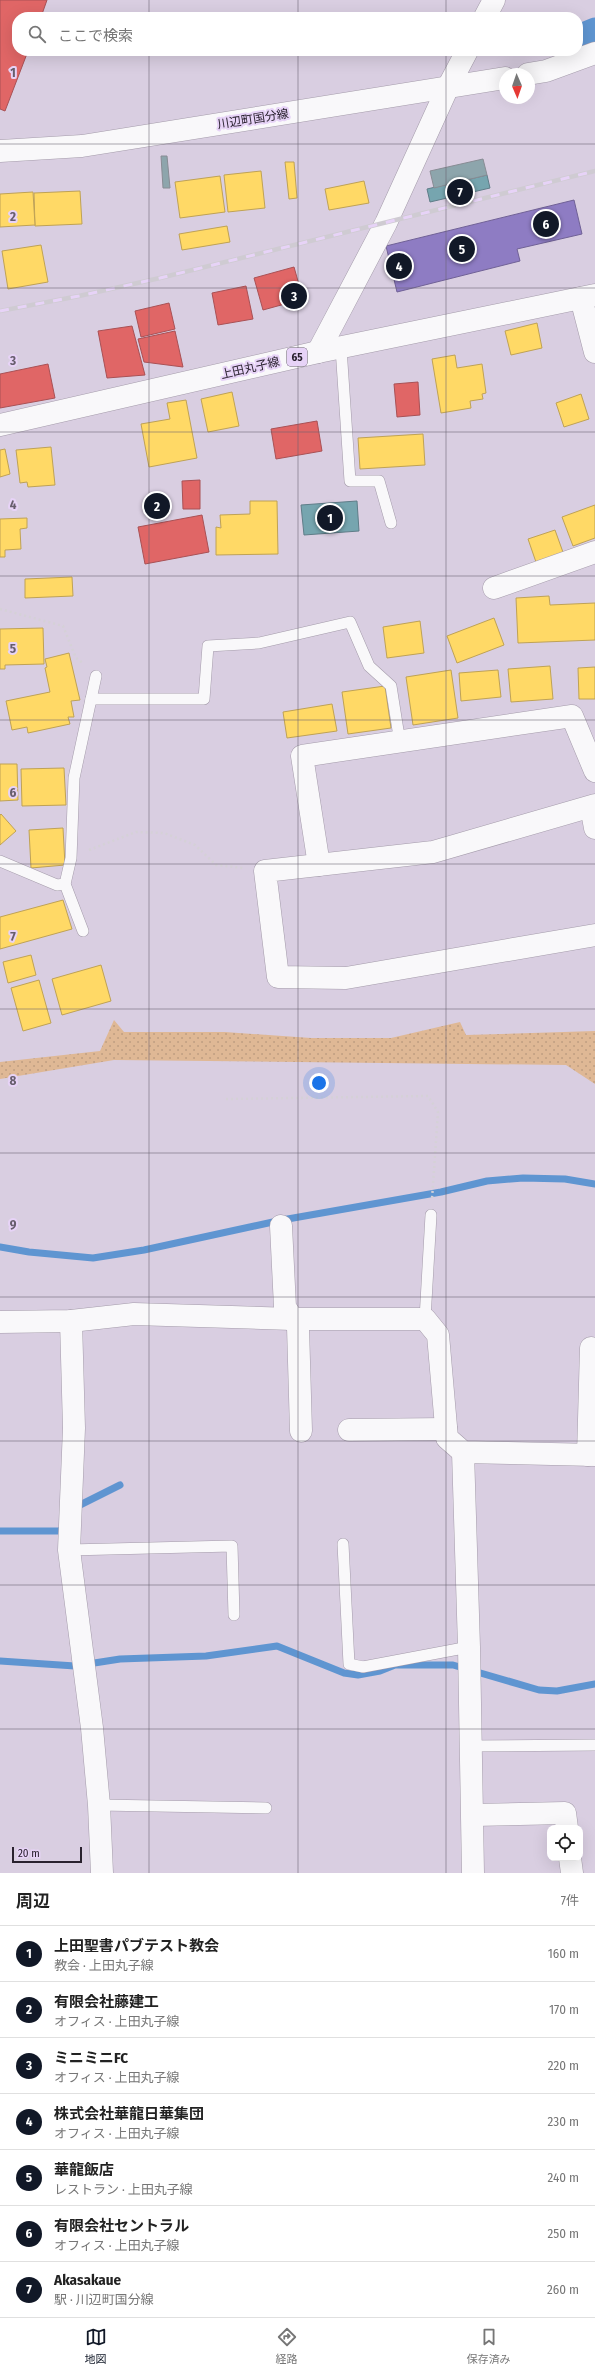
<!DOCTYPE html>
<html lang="ja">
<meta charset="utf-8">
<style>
body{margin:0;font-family:"Fira Sans Condensed","Noto Sans JP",sans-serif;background:#f2f2f2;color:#222}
.controls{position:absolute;right:12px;bottom:12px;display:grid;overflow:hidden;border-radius:8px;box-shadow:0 4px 16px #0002}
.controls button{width:36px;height:36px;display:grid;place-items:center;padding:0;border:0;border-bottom:1px solid #e0e0e0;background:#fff;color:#222;font:20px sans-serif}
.compass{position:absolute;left:499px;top:68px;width:36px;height:36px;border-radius:50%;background:#fff;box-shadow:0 4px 16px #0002;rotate:178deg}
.scale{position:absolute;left:12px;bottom:10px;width:70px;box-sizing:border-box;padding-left:4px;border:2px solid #29212e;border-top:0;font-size:11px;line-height:14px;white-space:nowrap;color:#29212e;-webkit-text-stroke:3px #e7d3f7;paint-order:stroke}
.you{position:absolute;left:319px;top:1083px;width:14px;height:14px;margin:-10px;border:3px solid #fff;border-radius:50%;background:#1a73e8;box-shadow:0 0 0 6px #1a73e833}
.badge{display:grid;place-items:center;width:26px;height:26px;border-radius:50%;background:#111827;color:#fff;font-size:13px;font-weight:700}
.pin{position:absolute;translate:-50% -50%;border:2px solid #fff;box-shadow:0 1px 4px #0006}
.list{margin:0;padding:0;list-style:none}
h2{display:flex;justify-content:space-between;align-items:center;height:52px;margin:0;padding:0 16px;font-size:17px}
h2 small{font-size:13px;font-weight:400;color:#767676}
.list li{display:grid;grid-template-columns:26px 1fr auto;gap:12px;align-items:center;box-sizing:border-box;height:56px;padding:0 16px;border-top:1px solid #e0e0e0}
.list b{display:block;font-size:15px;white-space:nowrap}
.list p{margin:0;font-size:13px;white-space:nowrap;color:#767676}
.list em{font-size:13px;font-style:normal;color:#767676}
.icon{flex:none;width:22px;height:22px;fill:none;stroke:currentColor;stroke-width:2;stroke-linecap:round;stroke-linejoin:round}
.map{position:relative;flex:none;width:595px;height:1873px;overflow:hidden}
.search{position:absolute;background:#fff;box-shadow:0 4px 16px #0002;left:12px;right:12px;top:12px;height:44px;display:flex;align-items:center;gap:10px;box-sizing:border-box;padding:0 14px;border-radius:16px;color:#767676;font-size:15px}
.sheet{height:444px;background:#fff}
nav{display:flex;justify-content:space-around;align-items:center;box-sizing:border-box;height:56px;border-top:1px solid #e0e0e0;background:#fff;font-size:11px;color:#767676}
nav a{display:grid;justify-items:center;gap:2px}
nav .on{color:#111827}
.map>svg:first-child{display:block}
</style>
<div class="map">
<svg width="595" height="1873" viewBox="0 0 595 1873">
<defs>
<pattern id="grass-dots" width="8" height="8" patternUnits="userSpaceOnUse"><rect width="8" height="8" fill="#dfb895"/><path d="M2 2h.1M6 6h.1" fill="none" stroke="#bf9e81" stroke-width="1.8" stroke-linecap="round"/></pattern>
</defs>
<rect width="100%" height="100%" fill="#d9cee1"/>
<polygon fill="url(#grass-dots)" points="114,1020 124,1032 225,1032 311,1038 391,1038 460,1022 466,1035 595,1031 595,1084 566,1065 114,1060 0,1079 0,1062 100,1051"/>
<g fill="#ffd966" stroke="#bfa255">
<polygon points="285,162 294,162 297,198 289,199"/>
<polygon points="261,171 265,208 228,212 224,175"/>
<polygon points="220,176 225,212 180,218 175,182"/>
<polygon points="364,181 369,203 329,210 325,189"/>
<polygon points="80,191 82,224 35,226 34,193"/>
<polygon points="33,192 35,225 0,227 0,194"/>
<polygon points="227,226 230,242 182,250 179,234"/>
<polygon points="41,245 48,282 8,289 2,251"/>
<polygon points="537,323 542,348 511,355 505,331"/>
<polygon points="455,355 457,368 482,364 486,393 482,394 483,399 470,401 471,408 441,413 432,359"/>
<polygon points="232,392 239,426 208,432 201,399"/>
<polygon points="581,394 589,419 564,427 556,403"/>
<polygon points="186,400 197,458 149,467 141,424 170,419 167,403"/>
<polygon points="423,434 425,465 360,469 358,438"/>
<polygon points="51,447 55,485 28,487 27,482 20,483 16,450"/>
<polygon points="5,449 10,474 0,477 0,450"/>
<polygon points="250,501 277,501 278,554 216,555 216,527 221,528 220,515 250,514"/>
<polygon points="595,505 595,538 573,546 562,517"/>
<polygon points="27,518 27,528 20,529 21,549 5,550 5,557 0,557 0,519"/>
<polygon points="555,530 564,555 537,565 528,539"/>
<polygon points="72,577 73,596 25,598 25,579"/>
<polygon points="549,596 550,605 595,603 595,640 518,643 516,598"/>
<polygon points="494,618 504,645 457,663 447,636"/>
<polygon points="420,621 424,653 387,658 383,627"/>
<polygon points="43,628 44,664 5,665 5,669 0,669 0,629"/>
<polygon points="69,653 80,700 71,701 74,717 68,717 70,724 28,733 27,727 12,730 6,701 50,692 45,668 47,667 45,659"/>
<polygon points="550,666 553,699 511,702 508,669"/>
<polygon points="595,667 595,699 579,699 578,668"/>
<polygon points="451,670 458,718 413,725 406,677"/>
<polygon points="498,670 501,697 461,701 459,673"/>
<polygon points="385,686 391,728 348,734 342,692"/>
<polygon points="332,704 337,731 287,738 283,712"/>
<polygon points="0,764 17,764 18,800 0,801"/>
<polygon points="64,768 66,805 22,806 21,769"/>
<polygon points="1,814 16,831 0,845 0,815"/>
<polygon points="63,828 65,865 31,868 29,830"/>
<polygon points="63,900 72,929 0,949 0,917"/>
<polygon points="31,955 36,975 8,983 3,962"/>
<polygon points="101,965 111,1001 62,1015 52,979"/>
<polygon points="39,980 51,1023 23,1031 11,988"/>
</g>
<g fill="#e06666" stroke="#a95155">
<polygon points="0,0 47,0 41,17 17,17 17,51 28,51 5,111 0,109"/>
<polygon points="294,267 303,299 263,310 254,278"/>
<polygon points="246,286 253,319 218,325 212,293"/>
<polygon points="169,303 175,329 141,337 135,311"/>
<polygon points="132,326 145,375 107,378 98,331"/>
<polygon points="175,331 183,367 144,362 138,339"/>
<polygon points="48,364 55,398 0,408 0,374"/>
<polygon points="418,382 420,415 397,417 394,384"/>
<polygon points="317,421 322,451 276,459 271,429"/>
<polygon points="200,480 200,509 183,509 182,481"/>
<polygon points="202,515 209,552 145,564 138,527"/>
</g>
<polygon fill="#8e7cc3" stroke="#706196" points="574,200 582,234 517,249 520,261 397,292 386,246"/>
<g fill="#76a5af" stroke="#5f7d88">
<polygon points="487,175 490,188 430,202 427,189"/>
<polygon points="357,501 359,531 304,535 301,505"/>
</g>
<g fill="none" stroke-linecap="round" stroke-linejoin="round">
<g stroke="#5f95d1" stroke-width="7">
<polyline points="0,1247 29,1252 93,1258 144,1250 282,1220 441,1192 487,1181 523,1178 565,1179 595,1184"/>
<polyline points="76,1510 80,1505 120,1485"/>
<polyline points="0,1531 60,1531 65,1525"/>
<polyline points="0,1661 75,1666 120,1659 206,1656 277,1646 344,1673 358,1675 380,1671 395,1665 453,1665 539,1690 557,1691 595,1684"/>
</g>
<polyline stroke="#5f95d1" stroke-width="25" points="578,37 595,30"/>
</g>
<g fill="#8da5ac" stroke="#888c94">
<polygon points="161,156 167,156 170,188 163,188"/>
<polygon points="483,159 487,175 434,188 430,171"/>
</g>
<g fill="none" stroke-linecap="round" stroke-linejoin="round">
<g stroke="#a49baa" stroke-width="12">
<g id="lane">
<polyline points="341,348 350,481 379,481 391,523"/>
<polyline points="91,699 204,699 208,646 259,643 350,622 369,666 391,686 400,743"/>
<polyline points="0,861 57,885 65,884"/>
<polyline points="83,931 65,884 71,858 74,778 96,676"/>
<polyline points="425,1319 431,1215"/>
<polyline points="343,1544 349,1664 363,1667 469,1647"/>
<polyline points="69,1550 232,1546 234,1615"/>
<polyline points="470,1746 595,1745"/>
<polyline points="99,1805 266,1808"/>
</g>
</g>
<g stroke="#a49baa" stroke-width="23">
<g id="street">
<polyline points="581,298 595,352"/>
<polyline points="494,588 595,552"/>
<polyline points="595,805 433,852 265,871 278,977 346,978 595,935"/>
<polyline points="595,814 593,817 595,828"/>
<polyline points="319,865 302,756 572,716 595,771"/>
<polyline points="281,1226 285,1307 298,1327 301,1431"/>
<polyline points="71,1321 74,1428 69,1550 92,1728 99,1805 102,1873"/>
<polyline points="0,1322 71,1321 134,1314 292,1319 425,1319 438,1335 447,1438 463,1452 595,1455"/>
<polyline points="349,1430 446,1429"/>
<polyline points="463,1452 469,1647 473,1873"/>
<polyline points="588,1455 591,1348"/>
<polyline points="473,1815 565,1813 567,1828"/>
<polyline points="570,1858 572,1873"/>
</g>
</g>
<g stroke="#a49baa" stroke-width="23">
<g id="secondary">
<polyline points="485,17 494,0"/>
<polyline points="528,74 546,71 595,53"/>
<polyline points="0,151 82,146 505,78"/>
<polyline points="318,352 386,223 447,89 467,51"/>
</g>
</g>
<g stroke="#a49baa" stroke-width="23">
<polyline id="primary" points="0,425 318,352 595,295"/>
</g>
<g stroke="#d5d1d7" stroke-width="2.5" stroke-dasharray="2 3" stroke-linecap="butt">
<polyline points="0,609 63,626 76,658 84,664"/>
<polyline points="89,850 136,832 164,833 195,845 216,865 243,868"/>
<polyline points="226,1099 428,1096 438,1112 432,1199"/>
</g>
<use href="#lane" stroke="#f9f8fa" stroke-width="11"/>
<use href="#street" stroke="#f9f8fa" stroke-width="22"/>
<use href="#secondary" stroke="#f9f8fa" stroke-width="22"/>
<use href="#primary" stroke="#f9f8fa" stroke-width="22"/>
<g stroke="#cfcbd2" stroke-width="4.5">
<polyline id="rail" points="0,311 79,296 160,278 595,171"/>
</g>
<use href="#rail" stroke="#e7d3f7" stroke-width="3" stroke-dasharray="9" stroke-linecap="butt"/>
</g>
<path fill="none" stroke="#675e6d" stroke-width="1" stroke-opacity="0.55" d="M 149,0 L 149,17M 298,0 L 298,17M 446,0 L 446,17M 149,51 L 149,1873M 298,51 L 298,1873M 446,51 L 446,1873M 0,144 L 595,144M 0,288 L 595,288M 0,432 L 595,432M 0,576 L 595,576M 0,720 L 595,720M 0,864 L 595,864M 0,1009 L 595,1009M 0,1153 L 595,1153M 0,1297 L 595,1297M 0,1441 L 595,1441M 0,1585 L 595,1585M 0,1729 L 595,1729"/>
<g text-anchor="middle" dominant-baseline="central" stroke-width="4" stroke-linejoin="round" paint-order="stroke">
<rect fill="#e7d3f7" stroke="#62566a" stroke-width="1" x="287" y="348" width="20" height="18" rx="3"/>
<g font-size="11" font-weight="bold" fill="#29212e">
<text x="297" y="357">65</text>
</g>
<g font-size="12" fill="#29212e" stroke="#e7d3f7">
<text transform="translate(253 119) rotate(-9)">川辺町国分線</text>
<text transform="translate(250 368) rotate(-13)">上田丸子線</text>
</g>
</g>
<g font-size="13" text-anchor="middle" font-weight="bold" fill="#675e6d" stroke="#e7d3f7" stroke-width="4" stroke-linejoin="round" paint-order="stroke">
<text x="13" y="77">1</text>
<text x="13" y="221">2</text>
<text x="13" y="365">3</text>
<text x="13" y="509">4</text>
<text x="13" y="653">5</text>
<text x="13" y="797">6</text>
<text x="13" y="941">7</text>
<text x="13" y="1085">8</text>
<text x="13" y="1229">9</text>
</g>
</svg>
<div class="controls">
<button><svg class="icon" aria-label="locate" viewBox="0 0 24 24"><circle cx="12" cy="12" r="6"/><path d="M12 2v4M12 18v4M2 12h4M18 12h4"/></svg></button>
</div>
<svg class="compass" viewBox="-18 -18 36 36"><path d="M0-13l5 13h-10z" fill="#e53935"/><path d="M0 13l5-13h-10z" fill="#767676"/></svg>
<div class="scale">20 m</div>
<div class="you"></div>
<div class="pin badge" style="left:330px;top:518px">1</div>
<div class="pin badge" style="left:157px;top:506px">2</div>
<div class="pin badge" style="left:294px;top:296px">3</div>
<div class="pin badge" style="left:399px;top:266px">4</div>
<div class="pin badge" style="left:462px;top:249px">5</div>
<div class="pin badge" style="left:546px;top:224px">6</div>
<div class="pin badge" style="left:460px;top:192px">7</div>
<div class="search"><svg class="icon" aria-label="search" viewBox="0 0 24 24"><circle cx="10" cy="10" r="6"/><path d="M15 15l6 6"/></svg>ここで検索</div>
</div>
<section class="sheet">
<h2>周辺<small>7件</small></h2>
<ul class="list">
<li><span class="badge">1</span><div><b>上田聖書パブテスト教会</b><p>教会 · 上田丸子線</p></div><em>160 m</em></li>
<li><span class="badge">2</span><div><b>有限会社藤建工</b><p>オフィス · 上田丸子線</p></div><em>170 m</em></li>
<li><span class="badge">3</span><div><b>ミニミニFC</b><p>オフィス · 上田丸子線</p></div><em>220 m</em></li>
<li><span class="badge">4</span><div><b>株式会社華龍日華集団</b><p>オフィス · 上田丸子線</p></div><em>230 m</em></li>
<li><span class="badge">5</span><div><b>華龍飯店</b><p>レストラン · 上田丸子線</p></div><em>240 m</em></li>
<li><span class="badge">6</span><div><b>有限会社セントラル</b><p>オフィス · 上田丸子線</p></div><em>250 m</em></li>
<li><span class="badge">7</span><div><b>Akasakaue</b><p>駅 · 川辺町国分線</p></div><em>260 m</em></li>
</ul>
</section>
<nav>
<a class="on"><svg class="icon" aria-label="map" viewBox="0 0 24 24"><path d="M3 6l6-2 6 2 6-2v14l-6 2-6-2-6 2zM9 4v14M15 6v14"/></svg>地図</a>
<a><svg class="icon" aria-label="directions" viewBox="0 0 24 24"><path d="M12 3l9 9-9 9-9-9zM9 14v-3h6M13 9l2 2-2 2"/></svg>経路</a>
<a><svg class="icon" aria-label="saved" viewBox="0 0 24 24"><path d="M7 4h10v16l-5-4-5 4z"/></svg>保存済み</a>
</nav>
